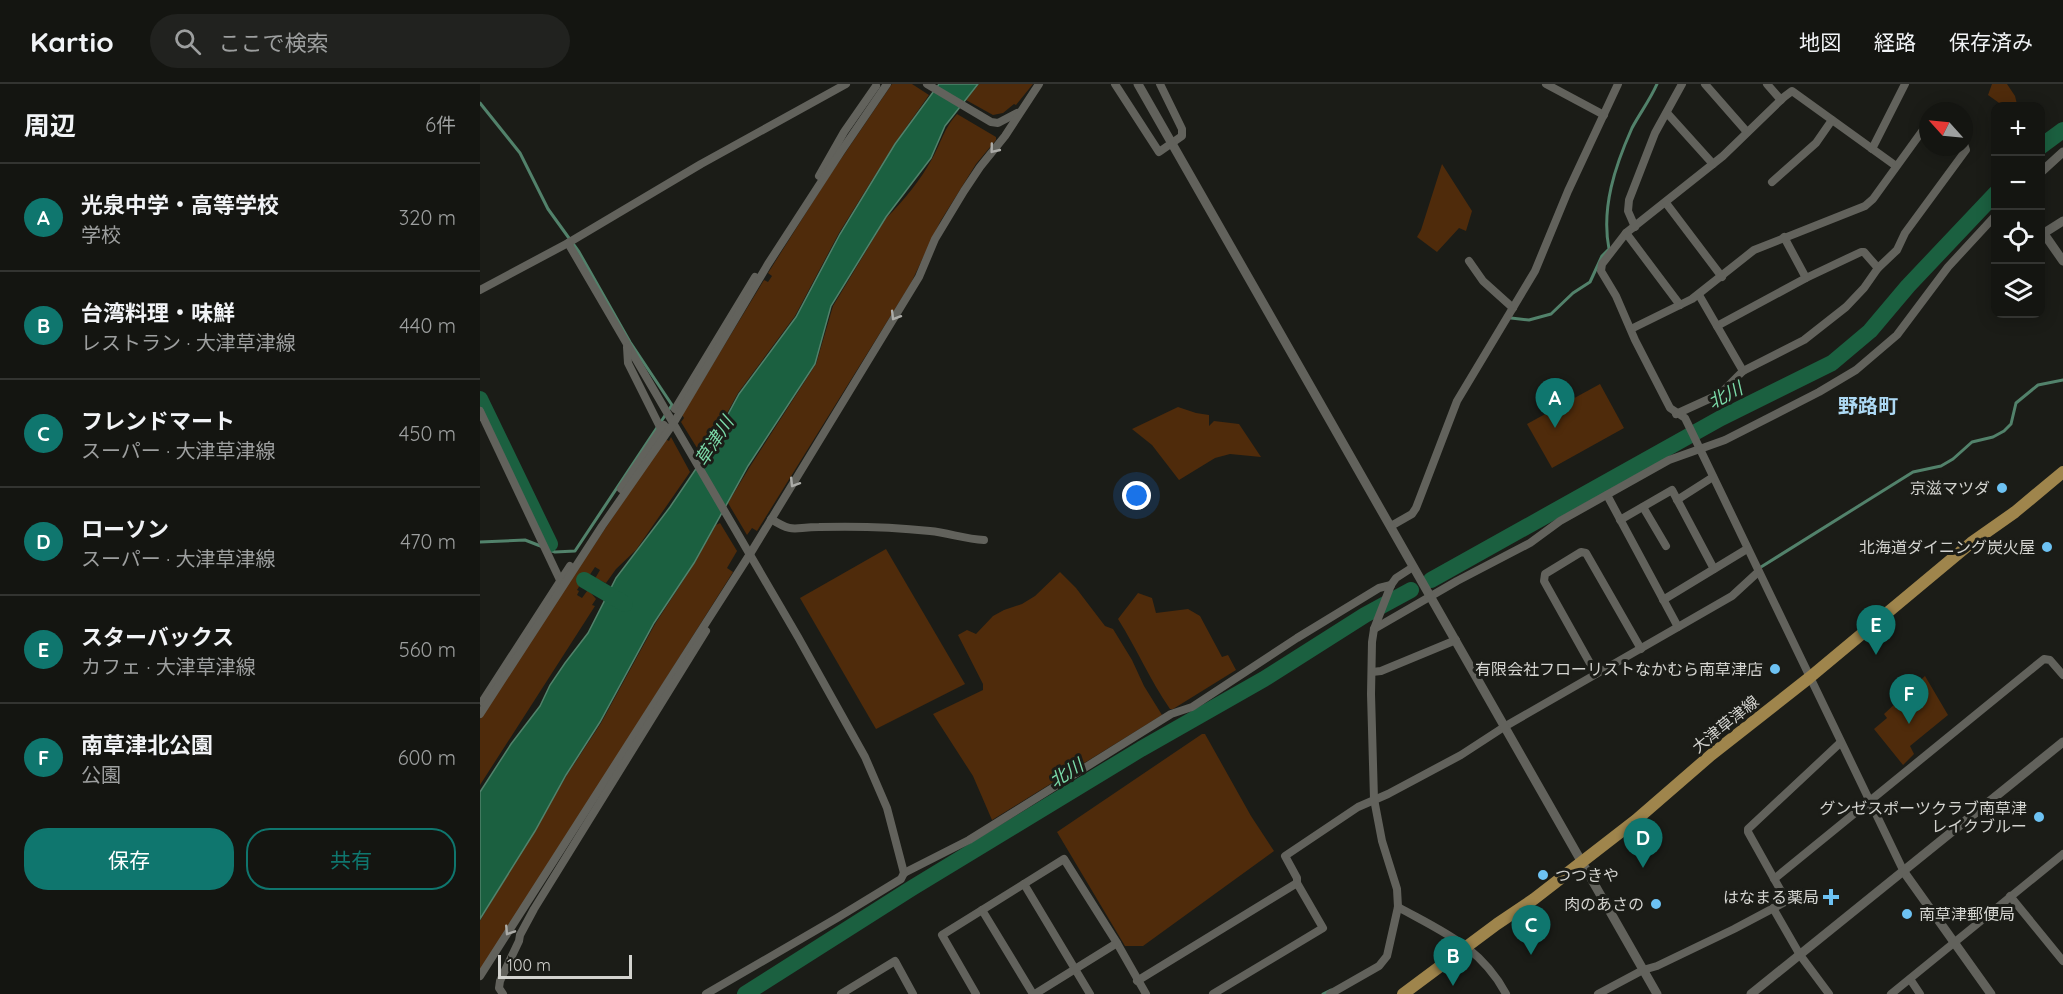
<!DOCTYPE html>
<html lang="ja">
<meta charset="utf-8">
<style>
body{margin:0;font-family:Quicksand,"Noto Sans JP",sans-serif;background:#21221f;color:#f1f3f6}
.controls{position:absolute;right:18px;top:18px;display:grid;overflow:hidden;border-radius:12px;box-shadow:0 3px 15px #0003}
.controls button{width:54px;height:54px;display:grid;place-items:center;padding:0;border:0;border-bottom:2px solid #333431;background:#141511;color:#f1f3f6;font:30px sans-serif}
.compass{position:absolute;left:1439px;top:18px;width:54px;height:54px;border-radius:50%;background:#141511;box-shadow:0 3px 15px #0003;rotate:297deg}
.scale{position:absolute;left:18px;bottom:15px;width:134px;box-sizing:border-box;padding-left:6px;border:3px solid #d3d3cf;border-top:0;font-size:16px;line-height:21px;white-space:nowrap;color:#d3d3cf;-webkit-text-stroke:4px #1b1c17;paint-order:stroke}
.you{position:absolute;left:657px;top:412px;width:21px;height:21px;margin:-15px;border:4px solid #fff;border-radius:50%;background:#1a73e8;box-shadow:0 0 0 9px #1a73e833}
.badge{display:grid;place-items:center;width:39px;height:39px;border-radius:50%;background:#0f766e;color:#fff;font-size:20px;font-weight:700}
.pin{position:absolute;translate:-50% -50px;filter:drop-shadow(0 2px 3px #0008)}
.pin::after{content:'';position:absolute;top:32px;width:21px;height:18px;background:inherit;clip-path:polygon(0 0,100% 0,50% 100%)}
.list{margin:0;padding:0;list-style:none}
h2{display:flex;justify-content:space-between;align-items:center;height:78px;margin:0;padding:0 24px;font-size:26px}
h2 small{font-size:20px;font-weight:400;color:#9d9f9f}
.list li{display:grid;grid-template-columns:39px 1fr auto;gap:18px;align-items:center;box-sizing:border-box;height:108px;padding:0 24px;border-top:2px solid #333431}
.list b{display:block;font-size:22px;white-space:nowrap}
.list p{margin:0;font-size:20px;white-space:nowrap;color:#9d9f9f}
.list em{font-size:20px;font-style:normal;color:#9d9f9f}
.actions{display:flex;gap:12px;padding:18px 24px}
.actions a{flex:1;padding:14px 0;border:2px solid #0f766e;border-radius:24px;text-align:center;font-size:21px;color:#0f766e}
.actions .main{background:#0f766e;color:#fff}
.icon{flex:none;width:33px;height:33px;fill:none;stroke:currentColor;stroke-width:2;stroke-linecap:round;stroke-linejoin:round}
.map{position:relative;flex:none;width:1583px;height:910px;overflow:hidden}
header{display:flex;align-items:center;gap:36px;box-sizing:border-box;height:84px;padding:0 30px;background:#141511;border-bottom:2px solid #333431}
header strong{font-size:28px}
nav{display:flex;gap:33px;margin-inline-start:auto;font-size:21px}
.search{width:420px;height:54px;background:#21221f;display:flex;align-items:center;gap:15px;box-sizing:border-box;padding:0 21px;border-radius:33px;color:#9d9f9f;font-size:22px}
main{display:flex}
aside{flex:1;background:#141511}
.map>svg:first-child{display:block}
</style>
<header>
<strong>Kartio</strong>
<div class="search"><svg class="icon" aria-label="search" viewBox="0 0 24 24"><circle cx="10" cy="10" r="6"/><path d="M15 15l6 6"/></svg>ここで検索</div>
<nav><a>地図</a><a>経路</a><a>保存済み</a></nav>
</header>
<main>
<aside>
<h2>周辺<small>6件</small></h2>
<ul class="list">
<li><span class="badge">A</span><div><b>光泉中学・高等学校</b><p>学校</p></div><em>320 m</em></li>
<li><span class="badge">B</span><div><b>台湾料理・味鮮</b><p>レストラン · 大津草津線</p></div><em>440 m</em></li>
<li><span class="badge">C</span><div><b>フレンドマート</b><p>スーパー · 大津草津線</p></div><em>450 m</em></li>
<li><span class="badge">D</span><div><b>ローソン</b><p>スーパー · 大津草津線</p></div><em>470 m</em></li>
<li><span class="badge">E</span><div><b>スターバックス</b><p>カフェ · 大津草津線</p></div><em>560 m</em></li>
<li><span class="badge">F</span><div><b>南草津北公園</b><p>公園</p></div><em>600 m</em></li>
</ul>
<div class="actions"><a class="main">保存</a><a>共有</a></div>
</aside>
<div class="map">
<svg width="1583" height="910" viewBox="0 0 1583 910">
<rect width="100%" height="100%" fill="#1b1c17"/>
<g fill="#4f2b0b">
<polygon points="412,0 432,0 449,11 415,59 359,149 315,232 258,309 227,366 222,372 201,338 204,334 202,331 284,196 288,198 292,192 288,189 348,94"/>
<polygon points="499,0 553,0 536,21 534,20 523,29 513,31 486,16"/>
<polygon points="1512,0 1527,0 1535,12 1537,20 1522,21 1508,11"/>
<path d="M 477,30 L 516,53 L 516,56 L 496,80 L 460,138 L 431,199 L 277,447 L 272,444 L 267,451 L 248,419 L 269,384 L 336,280 L 353,222 L 406,134 C 423,118 441,95 452,75 C 462,57 463,46 477,30 Z"/>
<polygon points="962,80 992,127 986,147 979,144 957,168 937,153 941,146"/>
<polygon points="1120,300 1144,344 1072,384 1047,340"/>
<polygon points="698,323 716,329 729,331 729,342 734,337 759,340 781,373 750,370 735,374 699,396 672,361 652,345"/>
<polygon points="191,353 210,388 156,466 136,485 126,499 119,496 116,500 113,498 120,486 115,483 109,492 106,491 97,506 99,507 97,511 102,514 110,503 113,505 111,509 116,515 112,521 115,522 0,701 0,635 40,572 185,355 189,357"/>
<polygon points="240,439 257,467 247,484 253,488 0,890 0,837 87,691 121,639 175,540 214,480 236,441"/>
<polygon points="406,465 485,600 396,645 320,514"/>
<polygon points="580,488 596,504 625,542 633,545 652,576 664,602 682,631 512,736 493,692 453,630 503,606 503,600 478,551 487,546 496,550 513,532 524,526 542,520 555,512"/>
<path d="M 658,509 L 672,514 L 676,529 L 708,525 L 720,532 L 742,573 L 748,571 L 756,586 L 693,625 L 690,625 C 670,596 657,565 638,535 Z"/>
<polygon points="1445,592 1468,631 1430,662 1434,670 1423,681 1394,645 1407,634 1404,630"/>
<polygon points="722,650 725,650 771,732 794,767 663,862 645,862 577,748"/>
</g>
<polygon fill="#1b6040" stroke="#52826b" stroke-width="1.5" points="459,0 498,0 465,42 451,74 406,133 351,222 335,280 268,382 214,479 174,539 120,638 86,691 55,747 0,835 0,708 31,660 60,622 70,601 85,579 108,549 136,494 190,423 228,367 259,310 316,233 360,150 415,60"/>
<g fill="none" stroke-linecap="round" stroke-linejoin="round">
<g stroke="#52826b" stroke-width="3">
<polyline points="0,19 40,69 68,125 99,168 150,258 192,321 95,467 75,468 69,466"/>
<path d="M 1031,234 L 1049,236 L 1071,230 L 1093,209 L 1110,198 L 1122,172 L 1129,165 C 1121,124 1135,82 1152,44 C 1160,29 1170,16 1177,0"/>
<polyline points="0,458 45,456 63,463"/>
<polyline points="1281,483 1433,388 1461,382 1473,375 1492,358 1513,353 1524,347 1531,340 1536,319 1558,301 1583,296"/>
<polyline points="843,910 851,906"/>
</g>
<g stroke="#1b6040" stroke-width="16">
<polyline points="1560,63 1583,46"/>
<polyline points="0,315 70,460"/>
<polyline points="104,496 145,520"/>
<polyline points="951,496 1241,334 1352,279 1390,247 1428,202 1516,109"/>
<polyline points="265,910 432,804 661,665 784,595 885,531 931,506"/>
</g>
<g stroke="#62625c" stroke-width="8">
<polyline points="447,0 511,38 518,39 537,29"/>
<polyline points="635,0 679,68 702,52 702,45 680,0"/>
<polyline points="1066,0 1124,31"/>
<polyline points="1225,0 1267,48"/>
<polyline points="1287,0 1301,16"/>
<polyline points="1187,29 1233,80"/>
<polyline points="1392,65 1425,0"/>
<polyline points="1416,82 1312,7 1304,13 1243,72 1146,149 1122,180 1121,187 1136,212 1155,256 1190,324 1205,334 1424,788"/>
<polyline points="339,92 364,48 396,2"/>
<polyline points="1292,98 1336,59 1352,36"/>
<polyline points="1186,119 1242,193"/>
<polyline points="1155,143 1148,127 1149,116 1175,49 1202,0"/>
<polyline points="1146,149 1200,221"/>
<polyline points="1304,153 1326,194 1381,168 1384,168 1398,184"/>
<polyline points="88,159 318,553 385,673 407,724 424,789"/>
<polyline points="989,177 1003,197 1033,224"/>
<polyline points="0,206 88,159 221,80 366,0"/>
<polyline points="1219,211 1263,287"/>
<polyline points="1237,242 1326,194"/>
<polyline points="1151,245 1212,215 1274,166 1385,122 1393,115 1448,39"/>
<polyline points="147,263 148,279 181,345"/>
<polyline points="195,325 275,193"/>
<polyline points="0,327 80,496"/>
<polyline points="1196,330 1240,310 1263,287 1324,256 1366,223 1384,204 1398,184 1417,166 1425,149 1486,66 1484,60"/>
<polyline points="141,405 184,341"/>
<polyline points="1127,411 1198,543"/>
<polyline points="1197,416 1233,393"/>
<polyline points="1163,423 1186,462"/>
<path d="M 291,435 C 315,450 313,443 339,443 C 376,442 413,443 450,447 C 469,449 485,455 504,456"/>
<polyline points="1140,436 1192,406 1234,485"/>
<polyline points="911,442 932,430 936,424 977,317 1055,187 1088,107 1138,0"/>
<polyline points="1183,516 1267,465"/>
<polyline points="894,545 977,497 1050,459 1080,437 1189,376 1245,356 1339,308 1376,286 1417,251 1468,183 1516,131"/>
<polyline points="892,588 901,587 976,556"/>
<polyline points="1116,590 1064,497 1065,490 1101,468 1106,469 1161,565"/>
<polyline points="2,618 90,482"/>
<polyline points="0,630 122,442 193,340 288,180 360,69 407,0"/>
<polyline points="1294,795 1564,575 1570,576 1583,591"/>
<polyline points="817,799 817,794 805,772 878,723 908,710 981,671 1024,643 1252,512 1277,489"/>
<polyline points="544,800 610,910"/>
<polyline points="1530,812 1583,877"/>
<path d="M 918,823 C 963,848 1001,863 1026,910"/>
<polyline points="1293,824 1320,871 1349,910"/>
<polyline points="502,826 553,910"/>
<polyline points="0,892 270,470 439,193 455,155 484,107 500,83 525,52 559,0"/>
<polyline points="1430,895 1440,910"/>
<polyline points="657,897 817,799 843,844 733,910"/>
<polyline points="23,910 19,904 20,897 39,857 40,851 54,825 226,547"/>
<polyline points="226,910 357,834 421,795 424,789 489,756 691,630 712,623 817,554 899,504 911,501"/>
<polyline points="361,910 415,877 433,910"/>
<polyline points="496,910 462,851 584,775 637,859 666,910"/>
<polyline points="555,910 637,859"/>
<polyline points="850,910 899,882 907,872 918,823 917,805 902,757 894,715 891,610 892,558 894,545 911,501 916,494 933,483"/>
<polyline points="1118,910 1163,886 1177,882 1254,845 1305,818 1306,816 1268,748 1268,745 1360,659"/>
<polyline points="1411,910 1583,770"/>
</g>
<g stroke="#62625c" stroke-width="9">
<polyline points="658,0 1177,910"/>
<polyline points="1560,89 1583,68"/>
<polyline points="1560,144 1583,177"/>
<polyline points="1564,149 1583,137"/>
<polyline points="1424,788 1511,910"/>
<polyline points="1271,910 1583,658"/>
</g>
<polyline stroke="#9f854c" stroke-width="12" points="923,910 1017,840 1054,815 1156,736 1231,671 1329,594 1491,459 1535,428 1583,388"/>
</g>
<defs><path id="oneway-chevron" d="M-2-3.5L2.5 0L-2 3.5" fill="none" stroke-width="1.6" stroke-linecap="round" stroke-linejoin="round" transform="scale(1.5)"/></defs>
<g stroke="#ababa7">
<use href="#oneway-chevron" transform="translate(514 65) rotate(129)"/>
<use href="#oneway-chevron" transform="translate(415 232) rotate(121)"/>
<use href="#oneway-chevron" transform="translate(314 399) rotate(122)"/>
<use href="#oneway-chevron" transform="translate(29 847) rotate(123)"/>
</g>
<g fill="#6dc2f3" stroke="#1b1c17" stroke-width="2">
<circle cx="1522" cy="404" r="6"/>
<circle cx="1567" cy="463" r="6"/>
<circle cx="1295" cy="585" r="6"/>
<circle cx="1559" cy="733" r="6"/>
<circle cx="1063" cy="791" r="6"/>
<path d="M1348 804h6v6h6v6h-6v6h-6v-6h-6v-6h6z"/>
<circle cx="1176" cy="820" r="6"/>
<circle cx="1427" cy="830" r="6"/>
</g>
<g text-anchor="middle" dominant-baseline="central" stroke-width="6" stroke-linejoin="round" paint-order="stroke">
<g font-size="16" fill="#d3d3cf" stroke="#1b1c17" text-anchor="end">
<text x="1510" y="404">京滋マツダ</text>
<text x="1555" y="463">北海道ダイニング炭火屋</text>
<text x="1283" y="585">有限会社フローリストなかむら南草津店</text>
<text x="1547" y="724">グンゼスポーツクラブ南草津<tspan x="1547" dy="18">レイクブルー</tspan></text>
<text x="1075" y="791" text-anchor="start">つつきや</text>
<text x="1339" y="813">はなまる薬局</text>
<text x="1164" y="820">肉のあさの</text>
<text x="1439" y="830" text-anchor="start">南草津郵便局</text>
</g>
<g font-size="16" fill="#d3d3cf" stroke="#1b1c17">
<text transform="translate(1245 640) rotate(-39)">大津草津線</text>
</g>
<g font-size="18" font-style="italic" fill="#7bdaa8" stroke="#1b1c17">
<text transform="translate(1245 311) rotate(-27)">北川</text>
<text transform="translate(234 357) rotate(-57)">草津川</text>
<text transform="translate(586 689) rotate(-32)">北川</text>
</g>
<g font-size="20" font-weight="bold" fill="#add9f4" stroke="#1b1c17">
<text x="1388" y="321">野路町</text>
</g>
</g>
</svg>
<div class="controls">
<button>+</button>
<button>−</button>
<button><svg class="icon" aria-label="locate" viewBox="0 0 24 24"><circle cx="12" cy="12" r="6"/><path d="M12 2v4M12 18v4M2 12h4M18 12h4"/></svg></button>
<button><svg class="icon" aria-label="layers" viewBox="0 0 24 24"><path d="M12 4l9 5-9 5-9-5zM3 14l9 5 9-5"/></svg></button>
</div>
<svg class="compass" viewBox="-18 -18 36 36"><path d="M0-13l5 13h-10z" fill="#e53935"/><path d="M0 13l5-13h-10z" fill="#9d9f9f"/></svg>
<div class="scale">100 m</div>
<div class="you"></div>
<div class="pin badge" style="left:1075px;top:344px">A</div>
<div class="pin badge" style="left:973px;top:902px">B</div>
<div class="pin badge" style="left:1051px;top:871px">C</div>
<div class="pin badge" style="left:1163px;top:784px">D</div>
<div class="pin badge" style="left:1396px;top:571px">E</div>
<div class="pin badge" style="left:1429px;top:640px">F</div>
</div>
</main>
